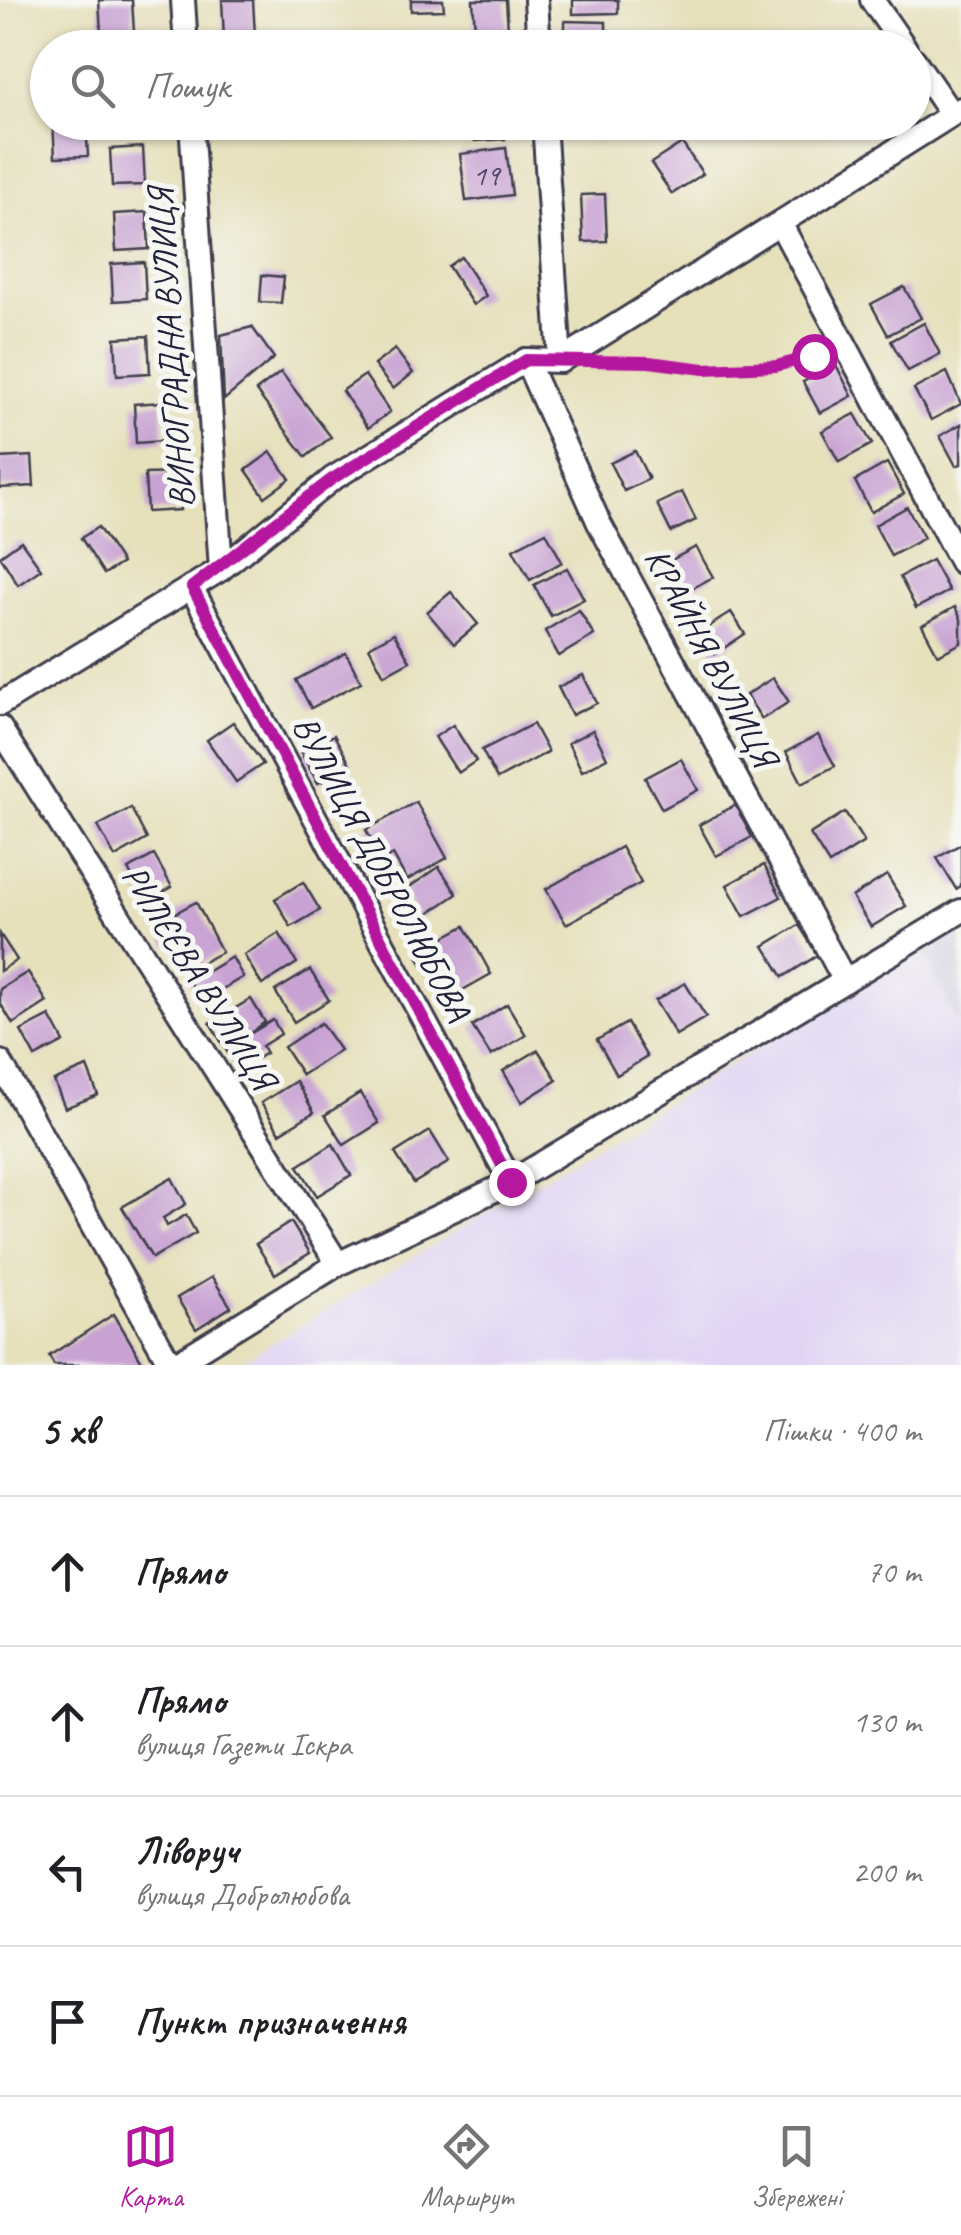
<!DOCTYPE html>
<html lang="uk">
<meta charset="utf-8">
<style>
body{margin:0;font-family:Caveat,sans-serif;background:#f6f6f6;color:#202124}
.stop{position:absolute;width:30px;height:30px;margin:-22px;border:8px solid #b5179e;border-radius:50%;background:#fff}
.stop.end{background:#b5179e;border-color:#fff;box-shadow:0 2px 10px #0008}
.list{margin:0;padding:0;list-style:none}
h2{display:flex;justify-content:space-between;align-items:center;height:130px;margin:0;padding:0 40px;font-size:42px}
h2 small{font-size:32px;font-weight:400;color:#757577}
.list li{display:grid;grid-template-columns:65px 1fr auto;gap:30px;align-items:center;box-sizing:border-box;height:150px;padding:0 40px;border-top:2px solid #e0e0e0}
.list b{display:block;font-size:38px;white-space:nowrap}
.list p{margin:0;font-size:32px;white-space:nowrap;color:#757577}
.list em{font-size:32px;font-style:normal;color:#757577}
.icon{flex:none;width:55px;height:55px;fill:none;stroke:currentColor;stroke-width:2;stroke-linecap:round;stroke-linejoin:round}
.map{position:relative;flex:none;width:961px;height:1365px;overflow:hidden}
.search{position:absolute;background:#fff;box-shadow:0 2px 8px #0004;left:30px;right:30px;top:30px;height:110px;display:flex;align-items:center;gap:25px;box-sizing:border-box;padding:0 35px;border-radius:55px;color:#757577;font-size:38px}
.sheet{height:730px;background:#fff}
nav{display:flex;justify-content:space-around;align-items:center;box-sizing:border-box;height:140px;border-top:2px solid #e0e0e0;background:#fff;font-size:28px;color:#757577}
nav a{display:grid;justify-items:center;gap:5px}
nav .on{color:#b5179e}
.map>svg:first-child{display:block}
</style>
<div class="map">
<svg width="961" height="1365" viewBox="0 0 961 1365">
<rect width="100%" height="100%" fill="#f6f6f2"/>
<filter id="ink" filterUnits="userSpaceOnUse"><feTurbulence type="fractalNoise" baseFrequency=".01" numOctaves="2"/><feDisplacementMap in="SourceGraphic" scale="20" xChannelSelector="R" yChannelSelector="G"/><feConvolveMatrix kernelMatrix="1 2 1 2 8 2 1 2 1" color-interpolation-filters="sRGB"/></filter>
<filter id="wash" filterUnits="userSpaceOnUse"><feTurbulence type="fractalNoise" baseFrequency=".0048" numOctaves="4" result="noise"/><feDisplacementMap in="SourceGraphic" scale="40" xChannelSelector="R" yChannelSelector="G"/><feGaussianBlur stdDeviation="2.25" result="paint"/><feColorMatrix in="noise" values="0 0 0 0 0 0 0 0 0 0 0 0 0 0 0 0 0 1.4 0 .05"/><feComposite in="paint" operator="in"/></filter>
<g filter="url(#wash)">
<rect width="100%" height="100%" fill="#e6e0bb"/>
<polygon fill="#e0d4f4" points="921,949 961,1027 961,1365 236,1365"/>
<polygon fill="#c4c0db" points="961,927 961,1027 921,949"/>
<g id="blocks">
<g fill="#c8a2d3">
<polygon points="99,0 132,0 134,32 101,34"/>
<polygon points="222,0 253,0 255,36 224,38"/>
<polygon points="411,0 443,0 444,10 411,11"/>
<polygon points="473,0 506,0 508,30 475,31"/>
<polygon points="573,0 618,0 618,13 573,14"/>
<polygon points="565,21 606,22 606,43 565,43"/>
<polygon points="53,122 86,122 88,156 55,157"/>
<polygon points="473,122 503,122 505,139 475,141"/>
<polygon points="572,122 605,122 606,130 573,134"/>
<polygon points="682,143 703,174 672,194 651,163"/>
<polygon points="143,147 145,185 112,186 110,149"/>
<polygon points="506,148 512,195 466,201 460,154"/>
<polygon points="605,194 607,241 583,242 581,195"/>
<polygon points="147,212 149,249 116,251 114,214"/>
<polygon points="461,257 486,296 473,305 448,266"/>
<polygon points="144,262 146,299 113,301 111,264"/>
<polygon points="262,275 284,277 281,303 260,302"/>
<polygon points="904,287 921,318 888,335 871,304"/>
<polygon points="924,323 940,354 908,371 891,341"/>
<polygon points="252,327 274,358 224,400 221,335"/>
<polygon points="148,336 150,373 117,375 115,338"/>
<polygon points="395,349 413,373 393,389 374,365"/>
<polygon points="836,365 852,396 820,413 803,382"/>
<polygon points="281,372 331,437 306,457 256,391"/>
<polygon points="947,372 961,404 931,420 914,389"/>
<polygon points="365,375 390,412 368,428 342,391"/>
<polygon points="162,402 164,441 136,443 134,404"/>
<polygon points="855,414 872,444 839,462 822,431"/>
<polygon points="961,424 961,464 956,466 940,436"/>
<polygon points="635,451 649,479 624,491 610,463"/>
<polygon points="271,452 290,479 265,497 246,470"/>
<polygon points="32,456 34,486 0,488 0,458"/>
<polygon points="887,463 904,494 871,512 855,481"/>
<polygon points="177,473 180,510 147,512 145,474"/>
<polygon points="682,492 696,520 671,532 657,504"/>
<polygon points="907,507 924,538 891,556 875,525"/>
<polygon points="98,527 122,563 104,574 81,538"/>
<polygon points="546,532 562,562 530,580 513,549"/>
<polygon points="21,541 41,569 18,585 0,556"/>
<polygon points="696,547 713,577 680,595 664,564"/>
<polygon points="932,560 949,591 916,608 900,577"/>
<polygon points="567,568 584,599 551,616 534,585"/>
<polygon points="451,592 478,624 454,644 427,612"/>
<polygon points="955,607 961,619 961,643 938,655 922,625"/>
<polygon points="579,610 594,635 559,656 545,631"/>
<polygon points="731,612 745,634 715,654 701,632"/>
<polygon points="394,633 410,661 384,675 369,647"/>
<polygon points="346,653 361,682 311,708 296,680"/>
<polygon points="583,675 597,703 572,715 558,687"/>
<polygon points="773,678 789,702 762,719 746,695"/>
<polygon points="233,722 263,764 236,782 207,740"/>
<polygon points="533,724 548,752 497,779 482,750"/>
<polygon points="453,725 476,761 458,773 435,737"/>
<polygon points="593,730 607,758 582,771 568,743"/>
<polygon points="334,735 351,766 318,783 301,753"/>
<polygon points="818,735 835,766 802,783 786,752"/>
<polygon points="681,759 698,790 662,809 645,778"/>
<polygon points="416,802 447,858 407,880 393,855 383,860 366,830"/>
<polygon points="735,805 752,837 716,856 699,825"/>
<polygon points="131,808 147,839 115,857 98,826"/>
<polygon points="845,812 864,842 829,864 810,834"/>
<polygon points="961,844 961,886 956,889 937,858"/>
<polygon points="621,847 641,883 566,924 546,889"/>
<polygon points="154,855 172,887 145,902 128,869"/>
<polygon points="764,865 781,897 744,916 727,885"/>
<polygon points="439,867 457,894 420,919 402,892"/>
<polygon points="887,875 906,906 871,927 852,897"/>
<polygon points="303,882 320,910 291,927 275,899"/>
<polygon points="196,902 222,952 197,965 182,938 167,946 155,924"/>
<polygon points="799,925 818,955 783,977 764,946"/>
<polygon points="465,926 491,974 459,992 442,962 426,971 416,952"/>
<polygon points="279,933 297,963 262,985 244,955"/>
<polygon points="0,934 17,960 0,971"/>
<polygon points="232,957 243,977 201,1001 190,982"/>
<polygon points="310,970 329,1000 294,1022 275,991"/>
<polygon points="28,972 47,1002 13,1024 0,1003 0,989"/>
<polygon points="685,983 706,1017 676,1035 655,1001"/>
<polygon points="251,999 265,1022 248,1035 273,1020 281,1034 262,1046 266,1053 238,1070 210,1023"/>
<polygon points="507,1004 526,1035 491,1056 472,1026"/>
<polygon points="50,1016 64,1042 35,1057 21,1031"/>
<polygon points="321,1023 340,1050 302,1075 284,1047"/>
<polygon points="627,1023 647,1057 617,1075 597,1040"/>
<polygon points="538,1050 557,1080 522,1102 503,1071"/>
<polygon points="87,1067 98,1095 65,1108 54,1081"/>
<polygon points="296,1081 314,1112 280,1133 261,1103"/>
<polygon points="360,1093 379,1123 344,1145 325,1115"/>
<polygon points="430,1131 449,1162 414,1183 395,1153"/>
<polygon points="333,1144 351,1175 317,1196 298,1166"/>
<polygon points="172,1178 186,1204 163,1218 167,1226 186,1215 196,1233 152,1258 122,1207"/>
<polygon points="291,1222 310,1253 275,1274 256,1244"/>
<polygon points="212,1277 231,1307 196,1329 177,1298"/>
<polygon points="114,1314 144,1365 54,1365 49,1356"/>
</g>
</g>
</g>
<g filter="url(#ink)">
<use href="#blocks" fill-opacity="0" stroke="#3f3e4e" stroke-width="2.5"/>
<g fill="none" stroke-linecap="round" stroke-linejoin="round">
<g stroke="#3f3e4e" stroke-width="28">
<g id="street">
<polyline points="183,0 186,48"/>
<polyline points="536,0 539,48"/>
<polyline points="872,0 905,48"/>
<polyline points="914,60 951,114"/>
<polyline points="191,122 221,569"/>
<polyline points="544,122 560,361"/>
<polyline points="781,225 961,562"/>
<polyline points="526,360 599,523 845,981"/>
<polyline points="191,587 511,1182"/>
<polyline points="0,704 221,569 332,479 526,360 560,361 961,109"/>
<polyline points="0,728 338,1264"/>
<polyline points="0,1062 171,1365"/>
<polyline points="174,1365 338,1264 511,1182 961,911"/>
</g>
</g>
<polyline stroke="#3f3e4e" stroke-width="4" stroke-dasharray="8 8" stroke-linecap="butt" points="600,363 649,362 704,369 775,366 823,353"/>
<use href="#street" stroke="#fff" stroke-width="22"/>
</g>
</g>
<g fill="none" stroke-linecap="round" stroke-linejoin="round" filter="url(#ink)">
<polyline stroke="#b5179e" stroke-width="12" points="511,1182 192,587 332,479 526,360 649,362 704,369 776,366 814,356"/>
</g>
<g text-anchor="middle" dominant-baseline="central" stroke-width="10" stroke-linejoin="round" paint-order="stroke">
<g font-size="30" fill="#4c4261">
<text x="486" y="175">19</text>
</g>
<g font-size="35" fill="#22223b" stroke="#f6f6f2">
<text transform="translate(171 348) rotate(-94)">ВИНОГРАДНА ВУЛИЦЯ</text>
<text transform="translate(711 657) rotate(62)">КРАЙНЯ ВУЛИЦЯ</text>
<text transform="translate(382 868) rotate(62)">ВУЛИЦЯ ДОБРОЛЮБОВА</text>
<text transform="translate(199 977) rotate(58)">РИЛЄЄВА ВУЛИЦЯ</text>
</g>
</g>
</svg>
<div class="stop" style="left:814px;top:356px"></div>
<div class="stop end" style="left:511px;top:1182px"></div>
<div class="search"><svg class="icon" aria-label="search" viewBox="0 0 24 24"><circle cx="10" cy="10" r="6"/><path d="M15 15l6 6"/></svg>Пошук</div>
</div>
<section class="sheet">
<h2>5 хв<small>Пішки · 400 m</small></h2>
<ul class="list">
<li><svg class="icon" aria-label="ahead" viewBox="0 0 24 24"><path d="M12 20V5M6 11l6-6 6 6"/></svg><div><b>Прямо</b></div><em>70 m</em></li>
<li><svg class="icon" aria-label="ahead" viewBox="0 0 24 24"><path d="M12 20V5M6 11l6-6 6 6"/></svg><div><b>Прямо</b><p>вулиця Газети Іскра</p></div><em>130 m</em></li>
<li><svg class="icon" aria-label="left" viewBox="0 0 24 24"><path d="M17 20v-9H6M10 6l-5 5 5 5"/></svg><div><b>Ліворуч</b><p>вулиця Добролюбова</p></div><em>200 m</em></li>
<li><svg class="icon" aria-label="arrive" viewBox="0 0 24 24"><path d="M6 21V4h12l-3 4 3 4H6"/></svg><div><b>Пункт призначення</b></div></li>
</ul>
</section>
<nav>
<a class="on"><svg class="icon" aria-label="map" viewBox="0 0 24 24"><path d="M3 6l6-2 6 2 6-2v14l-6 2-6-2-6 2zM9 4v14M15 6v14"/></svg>Карта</a>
<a><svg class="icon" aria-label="directions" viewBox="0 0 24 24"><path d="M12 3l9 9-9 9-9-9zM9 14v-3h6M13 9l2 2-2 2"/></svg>Маршрут</a>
<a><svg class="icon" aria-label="saved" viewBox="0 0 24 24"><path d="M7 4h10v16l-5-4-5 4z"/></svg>Збережені</a>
</nav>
